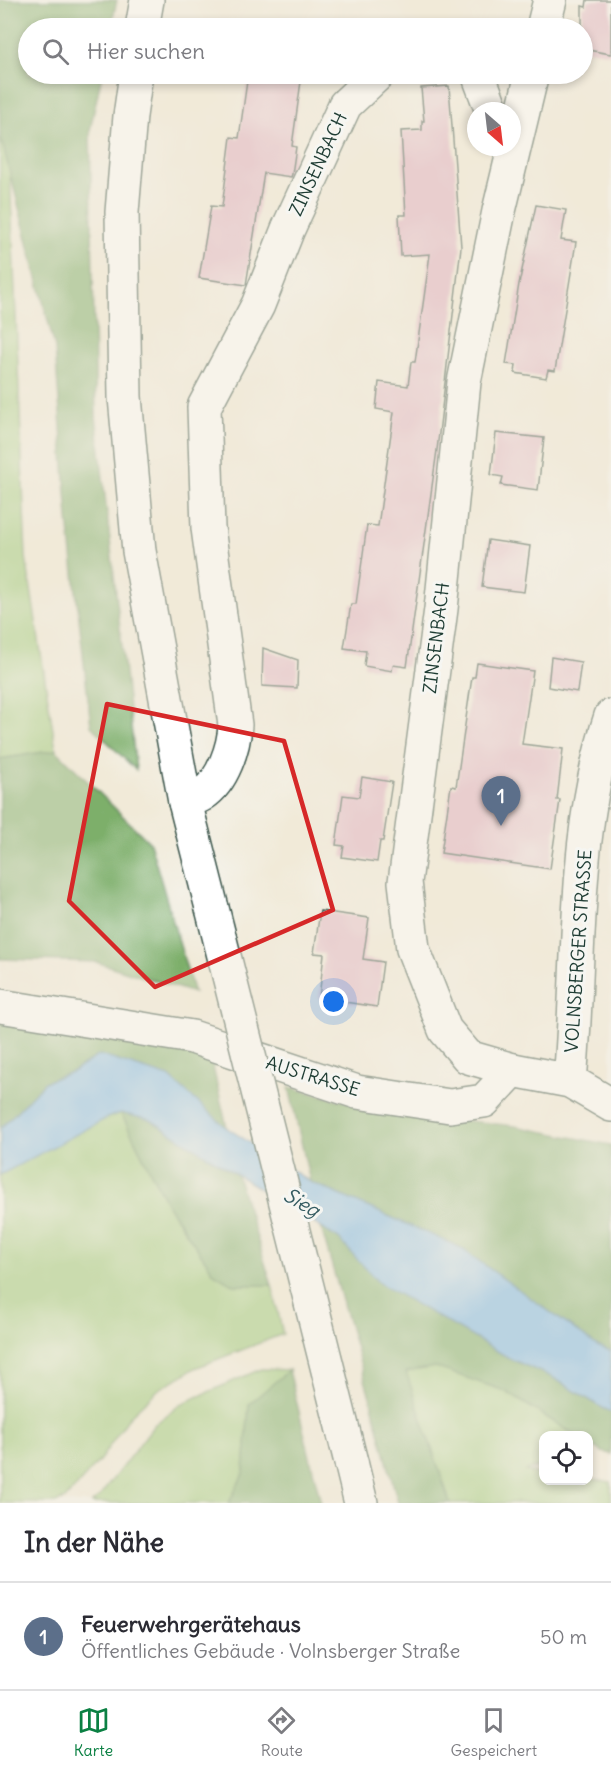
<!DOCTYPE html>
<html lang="de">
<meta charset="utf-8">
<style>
body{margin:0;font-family:Delius,sans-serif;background:#f2f2f3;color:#2b2b33}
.controls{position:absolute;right:18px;bottom:18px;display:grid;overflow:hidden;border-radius:12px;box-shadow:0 3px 9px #0003}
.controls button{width:54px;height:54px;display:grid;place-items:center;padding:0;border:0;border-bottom:2px solid #e1e1e2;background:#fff;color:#2b2b33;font:30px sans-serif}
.compass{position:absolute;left:467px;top:102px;width:54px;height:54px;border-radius:50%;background:#fff;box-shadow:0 3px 9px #0003;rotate:152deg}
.you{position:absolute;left:334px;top:1002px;width:21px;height:21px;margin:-15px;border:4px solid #fff;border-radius:50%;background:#1a73e8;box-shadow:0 0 0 9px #1a73e833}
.badge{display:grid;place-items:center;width:39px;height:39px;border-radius:50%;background:#0b8043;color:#fff;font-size:20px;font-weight:700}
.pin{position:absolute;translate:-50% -50px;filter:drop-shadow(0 2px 3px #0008)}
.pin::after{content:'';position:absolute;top:32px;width:21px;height:18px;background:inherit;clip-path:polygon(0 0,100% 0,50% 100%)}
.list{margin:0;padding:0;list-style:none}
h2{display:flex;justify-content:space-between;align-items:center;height:78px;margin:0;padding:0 24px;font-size:26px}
h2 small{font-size:20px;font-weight:400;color:#7c7c81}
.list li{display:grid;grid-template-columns:39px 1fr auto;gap:18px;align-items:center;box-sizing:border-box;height:108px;padding:0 24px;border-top:2px solid #e1e1e2}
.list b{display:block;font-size:22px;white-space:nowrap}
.list p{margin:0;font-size:20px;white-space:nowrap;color:#7c7c81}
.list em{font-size:20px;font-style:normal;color:#7c7c81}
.icon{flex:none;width:33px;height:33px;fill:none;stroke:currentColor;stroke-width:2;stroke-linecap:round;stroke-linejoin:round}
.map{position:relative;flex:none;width:611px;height:1503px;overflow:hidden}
.search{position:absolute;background:#fff;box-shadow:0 3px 9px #0003;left:18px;right:18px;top:18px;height:66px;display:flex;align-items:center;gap:15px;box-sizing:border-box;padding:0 21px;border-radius:33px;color:#7c7c81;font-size:22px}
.sheet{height:186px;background:#fff}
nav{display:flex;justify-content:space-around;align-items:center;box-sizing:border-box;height:84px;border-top:2px solid #e1e1e2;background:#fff;font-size:16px;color:#7c7c81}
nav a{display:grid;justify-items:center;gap:3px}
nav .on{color:#0b8043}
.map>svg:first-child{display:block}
</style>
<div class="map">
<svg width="611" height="1503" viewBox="0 0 611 1503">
<rect width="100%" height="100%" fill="#f6f6f2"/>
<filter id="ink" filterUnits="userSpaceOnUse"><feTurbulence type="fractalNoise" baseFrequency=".0167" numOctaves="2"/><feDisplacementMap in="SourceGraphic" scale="12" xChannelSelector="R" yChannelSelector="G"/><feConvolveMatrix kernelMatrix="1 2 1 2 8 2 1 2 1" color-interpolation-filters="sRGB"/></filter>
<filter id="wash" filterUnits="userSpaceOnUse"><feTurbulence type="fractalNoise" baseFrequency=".008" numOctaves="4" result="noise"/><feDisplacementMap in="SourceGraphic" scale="24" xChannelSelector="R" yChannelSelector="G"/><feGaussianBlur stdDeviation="1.35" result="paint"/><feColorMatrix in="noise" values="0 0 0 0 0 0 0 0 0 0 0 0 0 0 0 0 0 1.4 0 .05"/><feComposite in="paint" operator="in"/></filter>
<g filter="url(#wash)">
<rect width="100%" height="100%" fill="#f1ead8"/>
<g fill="#9ccb7a" stroke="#5e8457" stroke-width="1.5">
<polygon points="0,134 10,172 26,557 56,750 0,759"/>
<path d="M 121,1113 L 167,1204 L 214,1273 L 234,1285 L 272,1285 L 283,1334 L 195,1368 L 159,1389 L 130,1416 L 100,1460 L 65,1499 L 55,1503 L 0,1503 L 0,1175 C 37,1154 81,1127 121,1113 Z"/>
<polygon points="435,1367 505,1391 575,1435 544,1436 543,1466 525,1471 543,1474 544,1480 589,1479 611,1482 611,1503 450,1503 444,1483 405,1372"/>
<polygon points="261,1369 289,1370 249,1404 244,1472 229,1503 92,1503 100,1496 154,1425 181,1404"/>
</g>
<g fill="#7daf6a" stroke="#4e764f" stroke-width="1.5">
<polygon points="0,0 117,0 111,28 28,28 28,74 102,74 90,130 96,416 136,770 91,726 68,519 55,348 0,134"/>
<polygon points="56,750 150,843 194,993 96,962 0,959 0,759"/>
<polygon points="0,1020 210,1054 227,1128 169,1077 99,1055 74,1071 45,1082 0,1129"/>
<polygon points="289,1087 387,1112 515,1126 611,1145 611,1351 599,1347 459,1247 310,1182"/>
<polygon points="121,1113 151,1120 237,1175 272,1285 234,1285 214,1273 167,1204"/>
<polygon points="321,1228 339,1239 379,1283 511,1359 552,1377 611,1413 611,1454 602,1452 589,1444 588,1436 575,1435 505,1391 435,1367 406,1372 450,1503 398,1503 370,1397"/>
<polygon points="289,1370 321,1503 229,1503 244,1472 249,1404"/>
</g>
<polygon fill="#78b8ec" stroke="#4c7a90" stroke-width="1.5" points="99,1055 169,1077 227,1128 310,1182 459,1247 599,1347 611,1351 611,1413 552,1377 511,1359 379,1283 339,1239 151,1120 121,1113 107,1118 0,1175 0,1129 45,1082 74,1071"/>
<g id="blocks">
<g fill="#e0aec2">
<polygon points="587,0 611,0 611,54 582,49 582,6 586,7"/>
<polygon points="248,74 302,74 292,146 296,147 292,174 291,177 264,173 246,285 199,278 211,206 222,207 231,137 239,138"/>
<polygon points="449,86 461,247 437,450 407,667 393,665 392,671 364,666 366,651 344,648 351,604 356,604 367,525 378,526 394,412 376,409 379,382 408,386 411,362 415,362 430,254 401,256 399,215 406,215 401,131 422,130 422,121 424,121 421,88"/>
<polygon points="536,205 566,210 561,240 576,242 555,371 548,370 546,378 515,373 516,365 506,364 519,284"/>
<polygon points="496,433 544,438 538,490 501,485 503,477 491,475"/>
<polygon points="488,540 530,546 524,592 482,587"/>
<polygon points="263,648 298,660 297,688 262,686"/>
<polygon points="551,657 581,662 577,692 548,687"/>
<polygon points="477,663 533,671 522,744 563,749 557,800 560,800 550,869 441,853 451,786 456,787 472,677 475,677"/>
<polygon points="362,777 392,782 383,841 380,841 377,862 342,857 344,846 336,845 343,795 359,797"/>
<polygon points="320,911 369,918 363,959 383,962 377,1007 319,998 324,954 314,953"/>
</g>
</g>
</g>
<g filter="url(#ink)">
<use href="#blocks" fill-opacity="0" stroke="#3e574d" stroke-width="1.5"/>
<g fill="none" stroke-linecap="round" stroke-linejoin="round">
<g stroke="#3e574d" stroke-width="36">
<g id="minor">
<polyline points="142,28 147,0"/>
<polyline points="543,28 550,0"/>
<polyline points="136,74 130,116 122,212 125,397 139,551 185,802 212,908"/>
<polyline points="478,74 492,111"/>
<polyline points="532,74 499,211 464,382 441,609 405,882 413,949 445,1030 468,1057 513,1070 570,1081 611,1105"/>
<path d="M 185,802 C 190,799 198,798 203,794 C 223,781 234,747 235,725 L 208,528 L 204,407 L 258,305 L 288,229 L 345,105 L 378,74"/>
<polyline points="0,1006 192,1037 357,1092 450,1106 484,1101 513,1070"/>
<path d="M 570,1081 C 581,959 572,834 611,716"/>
<polyline points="351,1462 361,1503"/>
</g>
</g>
<use href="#minor" stroke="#fff" stroke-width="33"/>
<g stroke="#3e574d" stroke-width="36" stroke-linecap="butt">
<polyline id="minor-bridge" points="212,908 351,1462"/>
</g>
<use href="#minor-bridge" stroke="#fff" stroke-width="33"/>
</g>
</g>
<path d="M0 0H611V1503H0ZM 107,704 L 284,741 L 333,910 L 155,987 L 69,901 Z" fill="#f1ead8" fill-opacity=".55" fill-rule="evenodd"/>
<path fill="none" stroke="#d62828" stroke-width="4.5" stroke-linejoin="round" d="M 107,704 L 284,741 L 333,910 L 155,987 L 69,901 Z"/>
<g text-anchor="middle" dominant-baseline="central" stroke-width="6" stroke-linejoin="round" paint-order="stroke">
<g font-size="18" fill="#1f3d34" stroke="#f6f6f2">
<text transform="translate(318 164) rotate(-65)">ZINSENBACH</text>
<text transform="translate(436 638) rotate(-83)">ZINSENBACH</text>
<text transform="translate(578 951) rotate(-86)">VOLNSBERGER STRASSE</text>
<text transform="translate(313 1076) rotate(17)">AUSTRASSE</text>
</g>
<g font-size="20" font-style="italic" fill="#355c62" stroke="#f6f6f2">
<text transform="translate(302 1202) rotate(30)">Sieg</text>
</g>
</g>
</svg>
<div class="controls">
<button><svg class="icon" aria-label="locate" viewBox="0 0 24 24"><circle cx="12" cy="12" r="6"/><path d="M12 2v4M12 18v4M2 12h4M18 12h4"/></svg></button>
</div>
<svg class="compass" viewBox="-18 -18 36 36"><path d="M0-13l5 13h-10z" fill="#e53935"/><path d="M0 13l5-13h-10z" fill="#7c7c81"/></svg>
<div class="you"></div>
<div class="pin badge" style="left:501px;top:826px;background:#5c6f8a">1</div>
<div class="search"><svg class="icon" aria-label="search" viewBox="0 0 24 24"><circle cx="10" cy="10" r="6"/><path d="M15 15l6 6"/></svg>Hier suchen</div>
</div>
<section class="sheet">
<h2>In der Nähe<small></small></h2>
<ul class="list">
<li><span class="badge" style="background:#5c6f8a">1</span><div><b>Feuerwehrgerätehaus</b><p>Öffentliches Gebäude · Volnsberger Straße</p></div><em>50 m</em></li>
</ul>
</section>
<nav>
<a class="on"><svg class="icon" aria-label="map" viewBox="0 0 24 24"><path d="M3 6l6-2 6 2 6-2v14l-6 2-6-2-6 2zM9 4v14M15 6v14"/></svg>Karte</a>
<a><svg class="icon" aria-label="directions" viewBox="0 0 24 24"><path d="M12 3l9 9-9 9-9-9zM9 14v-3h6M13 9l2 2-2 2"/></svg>Route</a>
<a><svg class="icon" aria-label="saved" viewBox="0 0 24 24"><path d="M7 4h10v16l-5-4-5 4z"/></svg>Gespeichert</a>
</nav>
